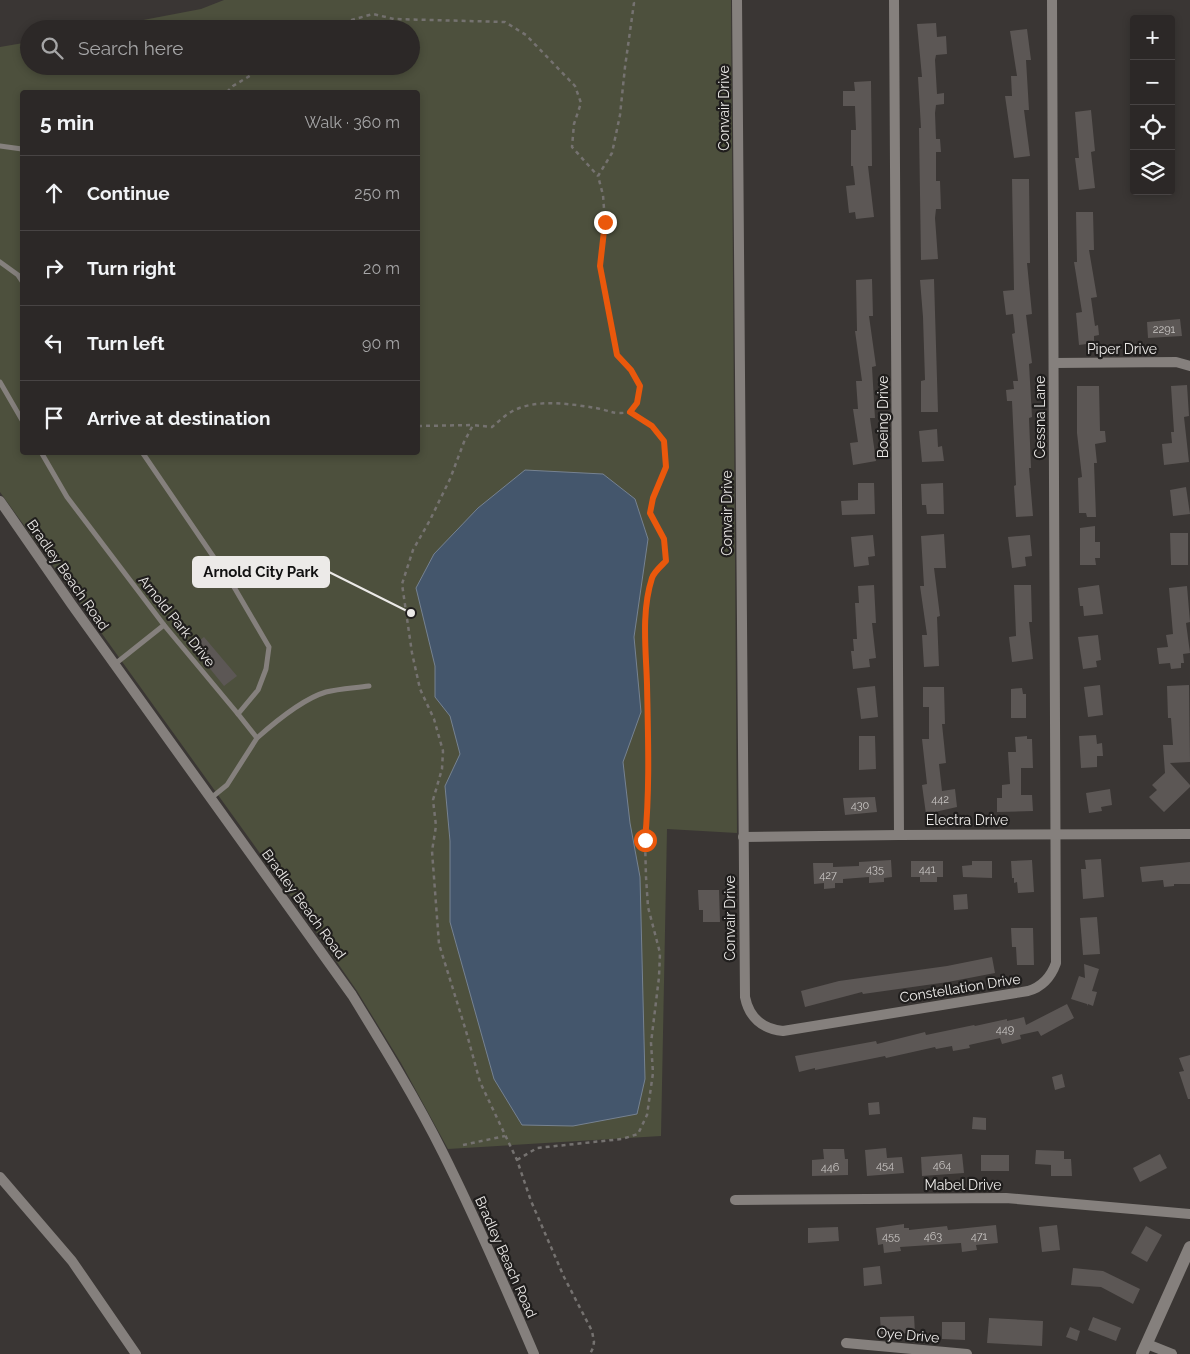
<!DOCTYPE html>
<meta charset="utf-8">
<style>
body{margin:0;font-family:Raleway,sans-serif;background:#383433;color:#f1f3f6}
.controls{position:absolute;right:15px;top:15px;display:grid;overflow:hidden;border-radius:5px;box-shadow:0 2px 8px #0003}
.controls button{width:45px;height:45px;display:grid;place-items:center;padding:0;border:0;border-bottom:1px solid #484444;background:#2c2827;color:#f1f3f6;font:25px sans-serif}
.stop{position:absolute;width:15px;height:15px;margin:-11px;border:4px solid #ea580c;border-radius:50%;background:#fff}
.stop.end{background:#ea580c;border-color:#fff;box-shadow:0 1px 5px #0008}
.list{margin:0;padding:0;list-style:none}
h2{display:flex;justify-content:space-between;align-items:center;height:65px;margin:0;padding:0 20px;font-size:21px}
h2 small{font-size:16px;font-weight:400;color:#a6a6a7}
.list li{display:grid;grid-template-columns:32px 1fr auto;gap:15px;align-items:center;box-sizing:border-box;height:75px;padding:0 20px;border-top:1px solid #484444}
.list b{display:block;font-size:19px;white-space:nowrap}
.list em{font-size:16px;font-style:normal;color:#a6a6a7}
.icon{flex:none;width:28px;height:28px;fill:none;stroke:currentColor;stroke-width:2;stroke-linecap:round;stroke-linejoin:round}
.map{position:relative;flex:none;width:1190px;height:1354px;overflow:hidden}
.search{position:absolute;background:#2c2827;box-shadow:0 2px 8px #0003;left:20px;top:20px;width:400px;height:55px;display:flex;align-items:center;gap:12px;box-sizing:border-box;padding:0 18px;border-radius:28px;color:#a6a6a7;font-size:19px}
.panel{position:absolute;background:#2c2827;box-shadow:0 2px 8px #0003;left:20px;top:90px;width:400px;height:365px;border-radius:5px}
.map>svg:first-child{display:block}
</style>
<div class="map">
<svg width="1190" height="1354" viewBox="0 0 1190 1354">
<rect width="100%" height="100%" fill="#3a3634"/>
<path fill="#4d503d" fill-rule="evenodd" d="M 224,0 L 731,0 L 737,833 L 667,829 L 661,1136 L 448,1149 L 401,1063 L 357,991 L 300,909 L 0,492 L 0,47 L 29,42 L 29,66 L 411,66 L 411,29 L 96,29 L 201,9 ZM 22,92 L 418,92 L 418,452 L 22,452 Z"/>
<polygon fill="#44566c" stroke="#768291" points="525,470 603,474 635,499 648,539 634,637 641,712 623,762 630,823 640,877 645,1079 637,1114 573,1126 522,1125 494,1079 450,922 450,841 445,786 460,754 450,716 435,697 435,666 416,588 434,554 478,508"/>
<g fill="#5c5755">
<polygon points="936,23 937,37 946,36 947,54 936,55 935,60 937,94 944,93 944,104 936,105 935,113 936,139 940,139 941,152 936,152 936,181 940,181 941,209 936,209 935,218 938,259 921,260 919,128 921,128 918,77 922,77 917,24"/>
<polygon points="1027,29 1031,60 1026,60 1029,110 1024,110 1030,156 1014,158 1005,96 1012,96 1011,76 1017,76 1010,31"/>
<polygon points="871,81 872,166 868,166 874,217 856,219 855,212 849,213 846,186 855,185 853,166 851,166 851,130 856,130 855,106 843,106 843,91 855,91 854,82"/>
<polygon points="1091,110 1095,151 1091,152 1095,188 1079,190 1075,158 1079,158 1075,112"/>
<polygon points="1012,179 1029,179 1030,263 1027,263 1032,314 1026,315 1032,363 1029,364 1032,417 1029,418 1031,468 1029,468 1033,516 1016,517 1014,486 1016,485 1012,401 1007,401 1006,390 1014,389 1013,381 1018,381 1012,334 1015,333 1013,314 1006,315 1003,291 1014,290"/>
<polygon points="1076,212 1093,212 1094,250 1089,250 1097,297 1091,298 1095,326 1098,325 1099,335 1094,336 1094,343 1079,345 1076,313 1082,312 1074,262 1077,262"/>
<polygon points="872,279 873,316 869,316 876,366 872,367 875,418 870,418 876,461 853,465 850,443 858,442 853,409 858,409 856,381 862,381 855,331 857,331 856,280"/>
<polygon points="934,279 938,412 921,412 921,381 925,380 923,317 920,280"/>
<polygon points="1180,319 1182,336 1148,338 1147,322"/>
<polygon points="1187,385 1189,416 1184,417 1189,462 1164,465 1162,444 1172,443 1171,432 1174,432 1171,386"/>
<polygon points="1077,386 1099,386 1100,431 1105,431 1106,442 1095,444 1097,463 1094,463 1096,517 1087,517 1086,513 1079,513 1078,478 1082,477 1077,433"/>
<polygon points="937,429 938,447 942,446 944,461 922,462 919,431"/>
<polygon points="858,483 874,483 875,514 842,515 841,501 858,500"/>
<polygon points="943,483 944,514 927,514 926,505 922,505 921,484"/>
<polygon points="1186,487 1190,514 1173,516 1170,490"/>
<polygon points="1095,526 1095,542 1100,542 1100,558 1095,558 1096,565 1080,565 1080,528"/>
<polygon points="1170,533 1188,533 1188,565 1171,565"/>
<polygon points="944,534 946,568 934,568 940,616 937,617 939,666 924,667 922,635 927,635 920,586 924,586 921,536"/>
<polygon points="873,535 875,556 868,557 869,565 854,567 851,537"/>
<polygon points="1030,535 1032,556 1025,557 1026,566 1012,568 1008,537"/>
<polygon points="874,585 876,623 872,623 876,658 869,659 870,667 853,669 851,651 854,651 853,639 857,639 855,603 859,603 858,586"/>
<polygon points="1014,585 1031,585 1032,622 1029,622 1033,659 1012,662 1009,637 1016,636"/>
<polygon points="1099,585 1103,614 1084,616 1083,606 1080,606 1078,588"/>
<polygon points="1187,586 1190,622 1186,623 1190,653 1183,654 1184,663 1181,663 1181,668 1171,669 1170,663 1159,664 1157,648 1168,647 1166,635 1173,634 1169,588"/>
<polygon points="1098,635 1101,660 1096,661 1097,667 1083,669 1078,637"/>
<polygon points="204,637 237,676 224,686 203,660 206,658 195,644"/>
<polygon points="1100,685 1103,715 1088,717 1084,687"/>
<polygon points="1189,685 1190,762 1170,763 1190,785 1190,787 1164,812 1149,797 1157,790 1152,785 1165,773 1163,745 1173,745 1171,718 1168,718 1167,686"/>
<polygon points="875,686 878,717 861,719 857,688"/>
<polygon points="923,687 944,687 945,724 942,724 946,763 939,764 942,791 955,789 957,807 926,814 922,785 927,784 922,739 929,739 929,707 923,707"/>
<polygon points="1022,688 1023,694 1026,694 1026,718 1011,718 1011,689"/>
<polygon points="1096,735 1097,744 1102,743 1103,756 1097,756 1097,767 1081,768 1079,736"/>
<polygon points="859,736 875,736 876,769 859,770"/>
<polygon points="1027,736 1027,739 1032,739 1033,768 1021,768 1021,795 1032,795 1033,811 997,812 997,798 1002,798 1002,785 1010,784 1008,752 1016,752 1015,737"/>
<polygon points="1110,789 1112,805 1101,807 1102,811 1089,813 1086,793"/>
<polygon points="875,797 877,812 845,815 843,798"/>
<polygon points="1101,859 1104,897 1083,899 1081,869 1086,869 1085,860"/>
<polygon points="891,860 892,877 884,878 884,882 869,883 869,877 843,879 843,883 835,883 835,888 824,889 824,883 814,884 813,863 833,863 833,867 859,866 859,862"/>
<polygon points="1032,860 1034,892 1018,893 1017,882 1014,883 1014,878 1012,878 1011,861"/>
<polygon points="911,861 943,861 943,877 937,877 937,882 920,882 920,877 911,877"/>
<polygon points="972,861 992,861 992,878 963,877 962,866 972,865"/>
<polygon points="1190,862 1190,884 1174,884 1174,886 1164,887 1163,880 1142,882 1140,867"/>
<polygon points="698,890 719,890 720,922 703,922 703,910 699,910"/>
<polygon points="967,894 968,909 954,910 953,895"/>
<polygon points="1097,917 1100,954 1083,955 1080,918"/>
<polygon points="1011,928 1033,928 1034,965 1017,965 1016,947 1012,947"/>
<polygon points="992,957 995,973 948,982 863,994 862,992 805,1007 801,991 839,981 947,966"/>
<polygon points="1084,964 1099,969 1092,991 1097,992 1093,1006 1088,1004 1087,1006 1087,1004 1071,999 1079,976 1085,978"/>
<polygon points="1067,1004 1074,1018 1041,1036 1038,1031 1020,1035 1021,1039 1002,1044 1000,1038 969,1045 970,1048 953,1051 952,1046 936,1049 935,1047 886,1058 885,1056 815,1070 815,1068 799,1072 795,1056 876,1041 877,1044 925,1032 926,1035 974,1025 975,1026 1007,1019 1007,1021 1024,1017 1026,1025"/>
<polygon points="1190,1055 1190,1099 1188,1099 1179,1072 1184,1071 1179,1058"/>
<polygon points="1062,1074 1065,1087 1055,1090 1052,1077"/>
<polygon points="879,1102 880,1114 869,1115 868,1103"/>
<polygon points="973,1117 986,1118 986,1130 972,1129"/>
<polygon points="886,1148 887,1158 902,1157 904,1173 867,1176 865,1150"/>
<polygon points="823,1149 844,1149 845,1159 848,1159 848,1175 812,1176 812,1160 824,1159"/>
<polygon points="1036,1150 1064,1151 1064,1159 1071,1159 1072,1176 1051,1176 1051,1165 1035,1164"/>
<polygon points="962,1154 964,1173 922,1176 921,1157"/>
<polygon points="1160,1154 1167,1168 1140,1182 1133,1168"/>
<rect x="981" y="1155" width="28" height="16"/>
<polygon points="904,1224 904,1228 909,1228 909,1230 947,1226 948,1230 996,1225 998,1243 976,1245 977,1250 962,1252 961,1243 900,1247 901,1251 884,1253 883,1244 878,1245 876,1228"/>
<polygon points="1057,1225 1060,1250 1042,1252 1039,1227"/>
<polygon points="1146,1226 1162,1235 1147,1262 1131,1253"/>
<polygon points="838,1227 839,1241 808,1243 808,1228"/>
<polygon points="880,1266 882,1284 864,1286 863,1268"/>
<polygon points="1073,1268 1103,1271 1140,1289 1133,1304 1101,1287 1071,1285"/>
<polygon points="914,1316 915,1333 881,1334 880,1317"/>
<polygon points="1093,1317 1121,1328 1116,1341 1088,1330"/>
<polygon points="989,1318 1043,1321 1042,1346 987,1343"/>
<polygon points="942,1322 965,1322 965,1340 942,1339"/>
<polygon points="1070,1327 1080,1331 1077,1341 1066,1337"/>
</g>
<g fill="none" stroke-linecap="round" stroke-linejoin="round">
<g stroke="#757270" stroke-width="2.5" stroke-dasharray="4 4" stroke-linecap="butt">
<polyline points="329,29 337,24 373,14 394,19 505,22 526,35 575,86 581,103 574,124 572,147 598,176"/>
<polyline points="227,92 233,86 266,66"/>
<polyline points="630,412 637,403 639,386 631,370 617,355 612,333 600,265 605,222 603,195 598,176 612,153 620,115 625,67 634,3 632,0"/>
<polyline points="418,426 473,425"/>
<polyline points="463,1145 505,1136"/>
<path d="M 517,1160 L 537,1148 L 622,1139 L 638,1134 L 647,1115 L 653,1073 L 651,1043 L 659,977 L 660,953 L 648,907 L 646,877 L 645,840 L 648,805 L 649,762 L 645,635 L 647,597 L 652,575 L 666,561 L 663,539 L 650,513 L 653,498 L 666,467 L 664,441 L 652,426 L 630,412 C 612,415 612,411 596,408 C 570,404 535,398 511,412 C 504,416 498,422 492,427 L 473,425 L 464,442 L 450,479 L 430,520 L 413,550 L 402,584 L 412,653 L 420,689 L 434,719 L 443,751 L 442,769 L 433,800 L 436,826 L 432,851 L 439,944 L 466,1031 L 480,1082 L 517,1160 L 531,1201 L 564,1277 L 592,1331 L 594,1342 L 593,1348 L 590,1354"/>
</g>
<g stroke="#85807d" stroke-width="5">
<polyline points="0,146 22,149"/>
<polyline points="0,262 18,275 22,281"/>
<polyline points="0,382 22,420"/>
<polyline points="41,452 67,497 164,625 238,714 257,738 227,785 211,798"/>
<polyline points="142,452 234,587 269,647 266,669 258,690 238,714"/>
<polyline points="115,664 164,625"/>
<path d="M 257,738 C 275,722 302,699 326,692 C 339,689 355,688 369,686"/>
</g>
<g stroke="#85807d" stroke-width="10">
<path d="M 737,0 L 745,997 C 749,1017 762,1029 783,1031 L 1028,991 C 1042,987 1051,977 1056,963 L 1052,0"/>
<polyline points="894,0 899,835"/>
<polyline points="1054,363 1176,362 1190,366"/>
<path d="M 0,501 L 72,605 L 352,995 C 384,1047 416,1099 443,1153 C 476,1219 505,1286 534,1354"/>
<polyline points="743,837 899,835 1190,834"/>
<polyline points="0,1177 72,1261 136,1354"/>
<polyline points="735,1200 1006,1198 1190,1214"/>
<polyline points="846,1343 967,1354"/>
<polyline points="1147,1344 1172,1354"/>
</g>
<polyline stroke="#85807d" stroke-width="12" points="1142,1354 1190,1247"/>
</g>
<g fill="none" stroke-linecap="round" stroke-linejoin="round">
<path stroke="#ea580c" stroke-width="6" d="M 605,222 L 600,266 L 617,355 L 631,370 L 640,386 L 637,403 L 630,412 L 652,426 L 664,441 L 666,467 L 653,498 L 650,513 L 664,539 L 666,561 C 661,566 654,572 652,578 C 641,612 646,650 647,684 C 648,736 650,788 645,840"/>
</g>
<g text-anchor="middle" dominant-baseline="central" stroke-width="4.5" stroke-linejoin="round" paint-order="stroke">
<g font-size="11" fill="#c8c5c3">
<text x="1164" y="329">2291</text>
<text x="940" y="799">442</text>
<text x="860" y="805">430</text>
<text x="875" y="869">435</text>
<text x="927" y="869">441</text>
<text x="828" y="875">427</text>
<text x="1005" y="1029">449</text>
<text x="885" y="1165">454</text>
<text x="942" y="1165">464</text>
<text x="830" y="1167">446</text>
<text x="891" y="1236">455</text>
<text x="933" y="1236">463</text>
<text x="979" y="1236">471</text>
</g>
<g font-size="14" fill="#eceae8" stroke="#201e1d">
<text transform="translate(724 108) rotate(-90)">Convair Drive</text>
<text x="1122" y="349">Piper Drive</text>
<text transform="translate(883 417) rotate(-90)">Boeing Drive</text>
<text transform="translate(1040 417) rotate(-90)">Cessna Lane</text>
<text transform="translate(727 513) rotate(-90)">Convair Drive</text>
<text transform="translate(68 575) rotate(55)">Bradley Beach Road</text>
<text transform="translate(177 621) rotate(51)">Arnold Park Drive</text>
<text x="967" y="820">Electra Drive</text>
<text transform="translate(304 904) rotate(54)">Bradley Beach Road</text>
<text transform="translate(730 918) rotate(-90)">Convair Drive</text>
<text transform="translate(960 988) rotate(-9)">Constellation Drive</text>
<text x="963" y="1185">Mabel Drive</text>
<text transform="translate(506 1257) rotate(66)">Bradley Beach Road</text>
<text transform="translate(908 1335) rotate(5)">Oye Drive</text>
</g>
</g>
<path fill="none" stroke="#eceae8" stroke-width="2" d="M411 613L329 572"/>
<circle fill="#eceae8" stroke="#201e1d" stroke-width="2" cx="411" cy="613" r="5"/>
<rect fill="#eceae8" stroke="#eceae8" stroke-width="2" x="193" y="557" width="136" height="30" rx="5"/>
<g font-size="15" text-anchor="middle" font-weight="bold" fill="#111">
<text x="261" y="577">Arnold City Park</text>
</g>
</svg>
<div class="controls">
<button>+</button>
<button>−</button>
<button><svg class="icon" aria-label="locate" viewBox="0 0 24 24"><circle cx="12" cy="12" r="6"/><path d="M12 2v4M12 18v4M2 12h4M18 12h4"/></svg></button>
<button><svg class="icon" aria-label="layers" viewBox="0 0 24 24"><path d="M12 4l9 5-9 5-9-5zM3 14l9 5 9-5"/></svg></button>
</div>
<div class="stop" style="left:645px;top:840px"></div>
<div class="stop end" style="left:605px;top:222px"></div>
<div class="search"><svg class="icon" aria-label="search" viewBox="0 0 24 24"><circle cx="10" cy="10" r="6"/><path d="M15 15l6 6"/></svg>Search here</div>
<section class="panel">
<h2>5 min<small>Walk · 360 m</small></h2>
<ul class="list">
<li><svg class="icon" aria-label="ahead" viewBox="0 0 24 24"><path d="M12 20V5M6 11l6-6 6 6"/></svg><div><b>Continue</b></div><em>250 m</em></li>
<li><svg class="icon" aria-label="right" viewBox="0 0 24 24"><path d="M7 20v-9h11M14 6l5 5-5 5"/></svg><div><b>Turn right</b></div><em>20 m</em></li>
<li><svg class="icon" aria-label="left" viewBox="0 0 24 24"><path d="M17 20v-9H6M10 6l-5 5 5 5"/></svg><div><b>Turn left</b></div><em>90 m</em></li>
<li><svg class="icon" aria-label="arrive" viewBox="0 0 24 24"><path d="M6 21V4h12l-3 4 3 4H6"/></svg><div><b>Arrive at destination</b></div></li>
</ul>
</section>
</div>
